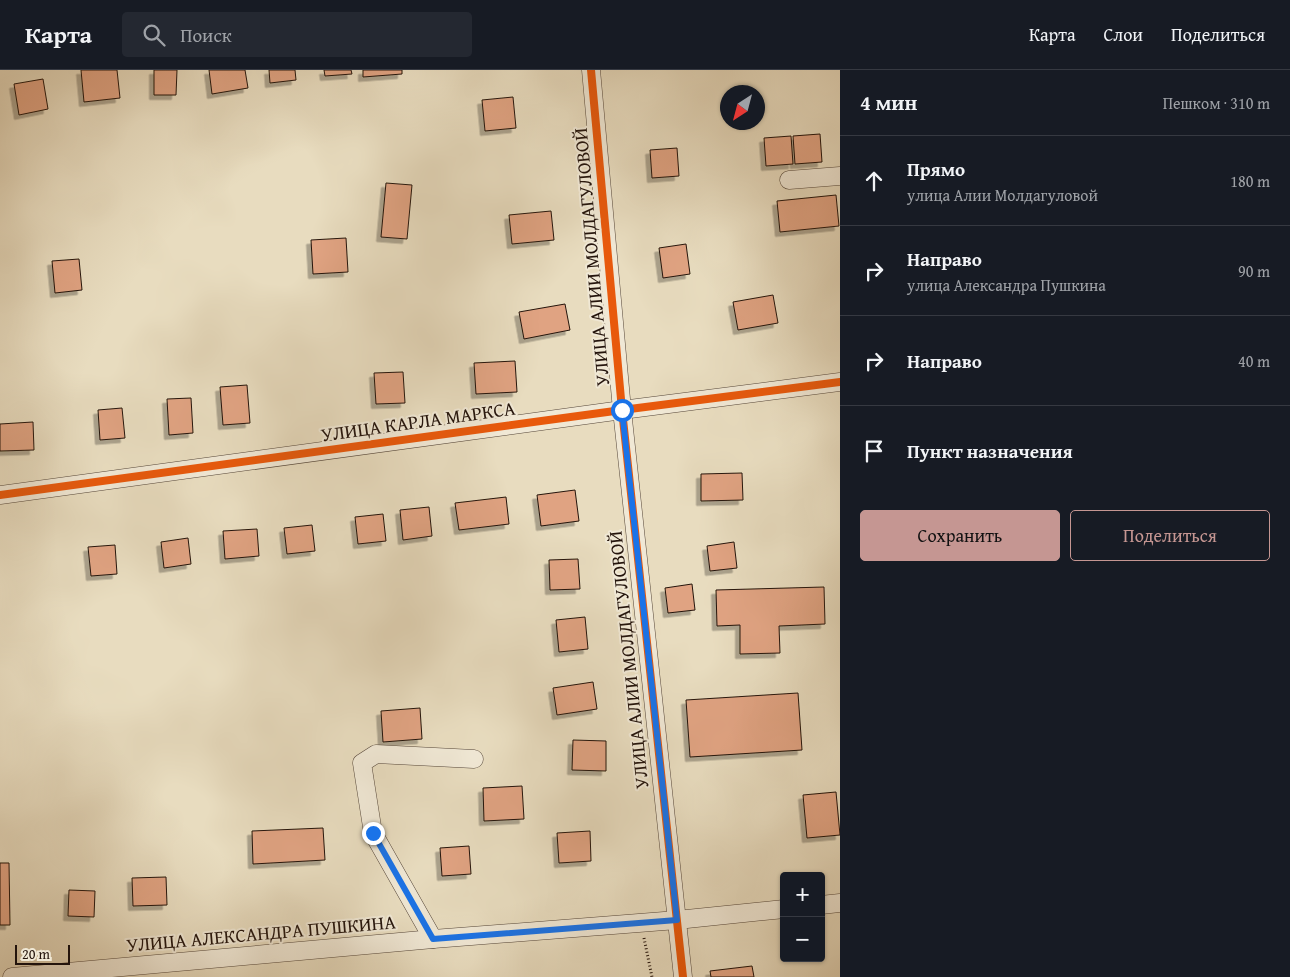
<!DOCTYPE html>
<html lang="ru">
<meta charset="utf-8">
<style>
body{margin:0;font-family:"Gentium Book Plus",serif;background:#242831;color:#f1f3f6}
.controls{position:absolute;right:15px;bottom:15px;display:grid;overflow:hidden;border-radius:5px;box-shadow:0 1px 4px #0004}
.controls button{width:45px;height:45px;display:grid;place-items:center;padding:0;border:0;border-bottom:1px solid #363941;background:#171b24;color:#f1f3f6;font:25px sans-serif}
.compass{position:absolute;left:720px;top:15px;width:45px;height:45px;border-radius:50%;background:#171b24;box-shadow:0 1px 4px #0004;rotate:216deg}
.scale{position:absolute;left:15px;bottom:12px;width:55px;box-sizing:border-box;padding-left:5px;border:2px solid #24140c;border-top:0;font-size:14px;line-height:18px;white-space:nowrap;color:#24140c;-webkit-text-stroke:4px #f0e8d5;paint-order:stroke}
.stop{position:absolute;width:15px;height:15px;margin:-11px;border:4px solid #1a73e8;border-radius:50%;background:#fff}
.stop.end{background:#1a73e8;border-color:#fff;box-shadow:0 1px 5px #0008}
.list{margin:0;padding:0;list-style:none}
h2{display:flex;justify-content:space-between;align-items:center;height:65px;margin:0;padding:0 20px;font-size:21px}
h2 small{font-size:16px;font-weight:400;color:#9ea1a6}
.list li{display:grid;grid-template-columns:32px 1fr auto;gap:15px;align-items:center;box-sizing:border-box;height:90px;padding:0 20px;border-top:1px solid #363941}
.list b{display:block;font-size:19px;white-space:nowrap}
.list p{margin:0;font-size:16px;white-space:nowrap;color:#9ea1a6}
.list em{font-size:16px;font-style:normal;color:#9ea1a6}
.actions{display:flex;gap:10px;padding:15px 20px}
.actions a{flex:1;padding:11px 0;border:1px solid #c59692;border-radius:5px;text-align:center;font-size:18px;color:#c59692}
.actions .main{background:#c59692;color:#111}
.icon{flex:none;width:28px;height:28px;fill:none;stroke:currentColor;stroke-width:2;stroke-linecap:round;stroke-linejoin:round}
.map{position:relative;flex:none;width:840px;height:907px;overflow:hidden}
header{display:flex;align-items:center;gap:30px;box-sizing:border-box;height:70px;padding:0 25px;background:#171b24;border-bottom:1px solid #363941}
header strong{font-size:24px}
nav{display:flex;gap:28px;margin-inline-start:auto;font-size:18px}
.search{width:350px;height:45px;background:#242831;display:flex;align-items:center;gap:12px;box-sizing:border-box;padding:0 18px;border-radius:5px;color:#9ea1a6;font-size:19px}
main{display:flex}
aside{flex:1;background:#171b24}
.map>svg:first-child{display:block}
</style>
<header>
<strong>Карта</strong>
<div class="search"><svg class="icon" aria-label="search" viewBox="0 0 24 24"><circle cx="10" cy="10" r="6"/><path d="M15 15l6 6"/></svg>Поиск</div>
<nav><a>Карта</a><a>Слои</a><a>Поделиться</a></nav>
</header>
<main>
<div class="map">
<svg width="840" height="907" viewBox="0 0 840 907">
<defs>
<filter id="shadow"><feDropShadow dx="-4.5" dy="4.5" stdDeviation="0" flood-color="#0004"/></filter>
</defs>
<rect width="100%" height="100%" fill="#e8dcbf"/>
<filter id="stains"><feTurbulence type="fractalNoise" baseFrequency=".004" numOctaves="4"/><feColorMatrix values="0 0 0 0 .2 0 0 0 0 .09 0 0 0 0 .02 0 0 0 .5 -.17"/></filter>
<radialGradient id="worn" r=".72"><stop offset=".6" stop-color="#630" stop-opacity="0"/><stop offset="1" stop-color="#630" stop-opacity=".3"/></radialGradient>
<g fill="#e0a382" stroke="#24140c" filter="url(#shadow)">
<polygon points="81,0 117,0 120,28 84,32"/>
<polygon points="154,0 177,0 176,25 154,25"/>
<polygon points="209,0 245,0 248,18 212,24"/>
<polygon points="269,0 295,0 296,10 270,13"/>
<polygon points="324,0 351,0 352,4 325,6"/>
<polygon points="363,0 402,0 402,4 363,7"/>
<polygon points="43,9 48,39 19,45 14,14"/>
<polygon points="513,27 516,58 485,61 482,30"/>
<polygon points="820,64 822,92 795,94 793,66"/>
<polygon points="791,66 793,94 766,96 764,68"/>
<polygon points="677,78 679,106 652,108 650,80"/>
<polygon points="386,113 412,115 407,169 381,167"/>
<polygon points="836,125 839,156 780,162 777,131"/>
<polygon points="551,141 554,170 512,174 509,145"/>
<polygon points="346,168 348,202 313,204 311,170"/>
<polygon points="686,174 690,204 663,208 659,178"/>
<polygon points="79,189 82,220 55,223 52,191"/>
<polygon points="773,225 778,253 738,260 733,232"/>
<polygon points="565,234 570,260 524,269 519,242"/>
<polygon points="515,291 517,322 476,324 474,293"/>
<polygon points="403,302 405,333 376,334 374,303"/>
<polygon points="247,315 250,353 223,355 220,317"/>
<polygon points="191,328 193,363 169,365 167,329"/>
<polygon points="122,338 125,368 100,370 98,340"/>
<polygon points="33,352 34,380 0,381 0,354"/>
<polygon points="742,403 743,430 701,431 701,404"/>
<polygon points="575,420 579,451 541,456 537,425"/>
<polygon points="506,427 509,454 459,460 455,433"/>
<polygon points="429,437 432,466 403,470 400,440"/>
<polygon points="383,444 386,471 358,474 355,447"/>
<polygon points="312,455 315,481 287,484 284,458"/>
<polygon points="257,459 259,486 225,489 223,461"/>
<polygon points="188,468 191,494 164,498 161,472"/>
<polygon points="734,472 737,498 710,501 707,476"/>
<polygon points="115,475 117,504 91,506 88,477"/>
<polygon points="578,489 580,519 550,520 549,490"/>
<polygon points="692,514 695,540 668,543 665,518"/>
<polygon points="824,517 825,554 779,556 780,583 740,584 740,555 717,556 716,520"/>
<polygon points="585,547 588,579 559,582 556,550"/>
<polygon points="593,612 597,639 557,645 553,618"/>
<polygon points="798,623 802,680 690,687 686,630"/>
<polygon points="420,638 422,669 383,672 381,641"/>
<polygon points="573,670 606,671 606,701 572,700"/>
<polygon points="522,716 524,749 484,751 483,718"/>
<polygon points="836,722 840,765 807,768 803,725"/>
<polygon points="323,758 325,790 253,794 252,761"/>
<polygon points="590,761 591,791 559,793 557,763"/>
<polygon points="469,776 471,804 442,806 440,778"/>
<polygon points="0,793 9,793 10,855 0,855"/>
<polygon points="166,807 167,835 133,836 132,808"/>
<polygon points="69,820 95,821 94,847 68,846"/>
<polygon points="752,896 754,907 711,907 710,901"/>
</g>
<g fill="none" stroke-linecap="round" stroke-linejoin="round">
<g stroke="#554639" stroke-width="19">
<g id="minor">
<polyline points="591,0 622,340 683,907"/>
<polyline points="789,110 840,106"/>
<polyline points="0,425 622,340 840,312"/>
<polyline points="821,835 840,833"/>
<polyline points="433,869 373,763 362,693 376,684 474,689"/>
<polyline points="12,907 433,869 677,850 784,839"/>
</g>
</g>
<polyline stroke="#24140c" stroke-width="3" stroke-dasharray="1 2.5" stroke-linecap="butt" points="644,868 652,907"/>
<use href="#minor" stroke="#f0e8d5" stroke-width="18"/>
<g stroke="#f0e8d5" stroke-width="11">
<g id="cycleway">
<polyline points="591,0 622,340 683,907"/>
<polyline points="0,425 622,340 840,312"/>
</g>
</g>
<use href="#cycleway" stroke="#e8590c" stroke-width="8"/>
</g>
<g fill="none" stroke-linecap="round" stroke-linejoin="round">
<polyline stroke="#1a73e8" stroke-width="6" points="373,763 433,869 677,850 622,340"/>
</g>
<g text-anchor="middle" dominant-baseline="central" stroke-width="4" stroke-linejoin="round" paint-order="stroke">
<g font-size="19" fill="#24140c" stroke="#f0e8d5">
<text transform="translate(591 187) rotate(-95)">УЛИЦА АЛИИ МОЛДАГУЛОВОЙ</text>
<text transform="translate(418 351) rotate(-8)">УЛИЦА КАРЛА МАРКСА</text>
<text transform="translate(628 590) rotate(-96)">УЛИЦА АЛИИ МОЛДАГУЛОВОЙ</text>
<text transform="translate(261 863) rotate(-5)">УЛИЦА АЛЕКСАНДРА ПУШКИНА</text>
</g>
</g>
<rect width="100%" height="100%" filter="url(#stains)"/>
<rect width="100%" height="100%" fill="url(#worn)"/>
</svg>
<div class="controls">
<button>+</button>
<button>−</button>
</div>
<svg class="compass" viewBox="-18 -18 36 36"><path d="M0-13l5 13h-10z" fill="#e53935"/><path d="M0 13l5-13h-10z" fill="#9ea1a6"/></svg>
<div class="scale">20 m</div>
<div class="stop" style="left:622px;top:340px"></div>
<div class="stop end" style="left:373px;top:763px"></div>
</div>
<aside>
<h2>4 мин<small>Пешком · 310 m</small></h2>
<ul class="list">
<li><svg class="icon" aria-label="ahead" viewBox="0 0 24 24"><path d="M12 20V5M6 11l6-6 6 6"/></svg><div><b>Прямо</b><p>улица Алии Молдагуловой</p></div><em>180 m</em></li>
<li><svg class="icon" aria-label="right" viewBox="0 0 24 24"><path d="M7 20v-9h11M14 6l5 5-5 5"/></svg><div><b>Направо</b><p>улица Александра Пушкина</p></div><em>90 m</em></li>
<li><svg class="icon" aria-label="right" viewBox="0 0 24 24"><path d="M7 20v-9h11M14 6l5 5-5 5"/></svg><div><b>Направо</b></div><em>40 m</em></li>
<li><svg class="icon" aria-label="arrive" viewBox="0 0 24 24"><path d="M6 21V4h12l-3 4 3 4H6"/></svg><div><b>Пункт назначения</b></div></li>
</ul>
<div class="actions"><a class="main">Сохранить</a><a>Поделиться</a></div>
</aside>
</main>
